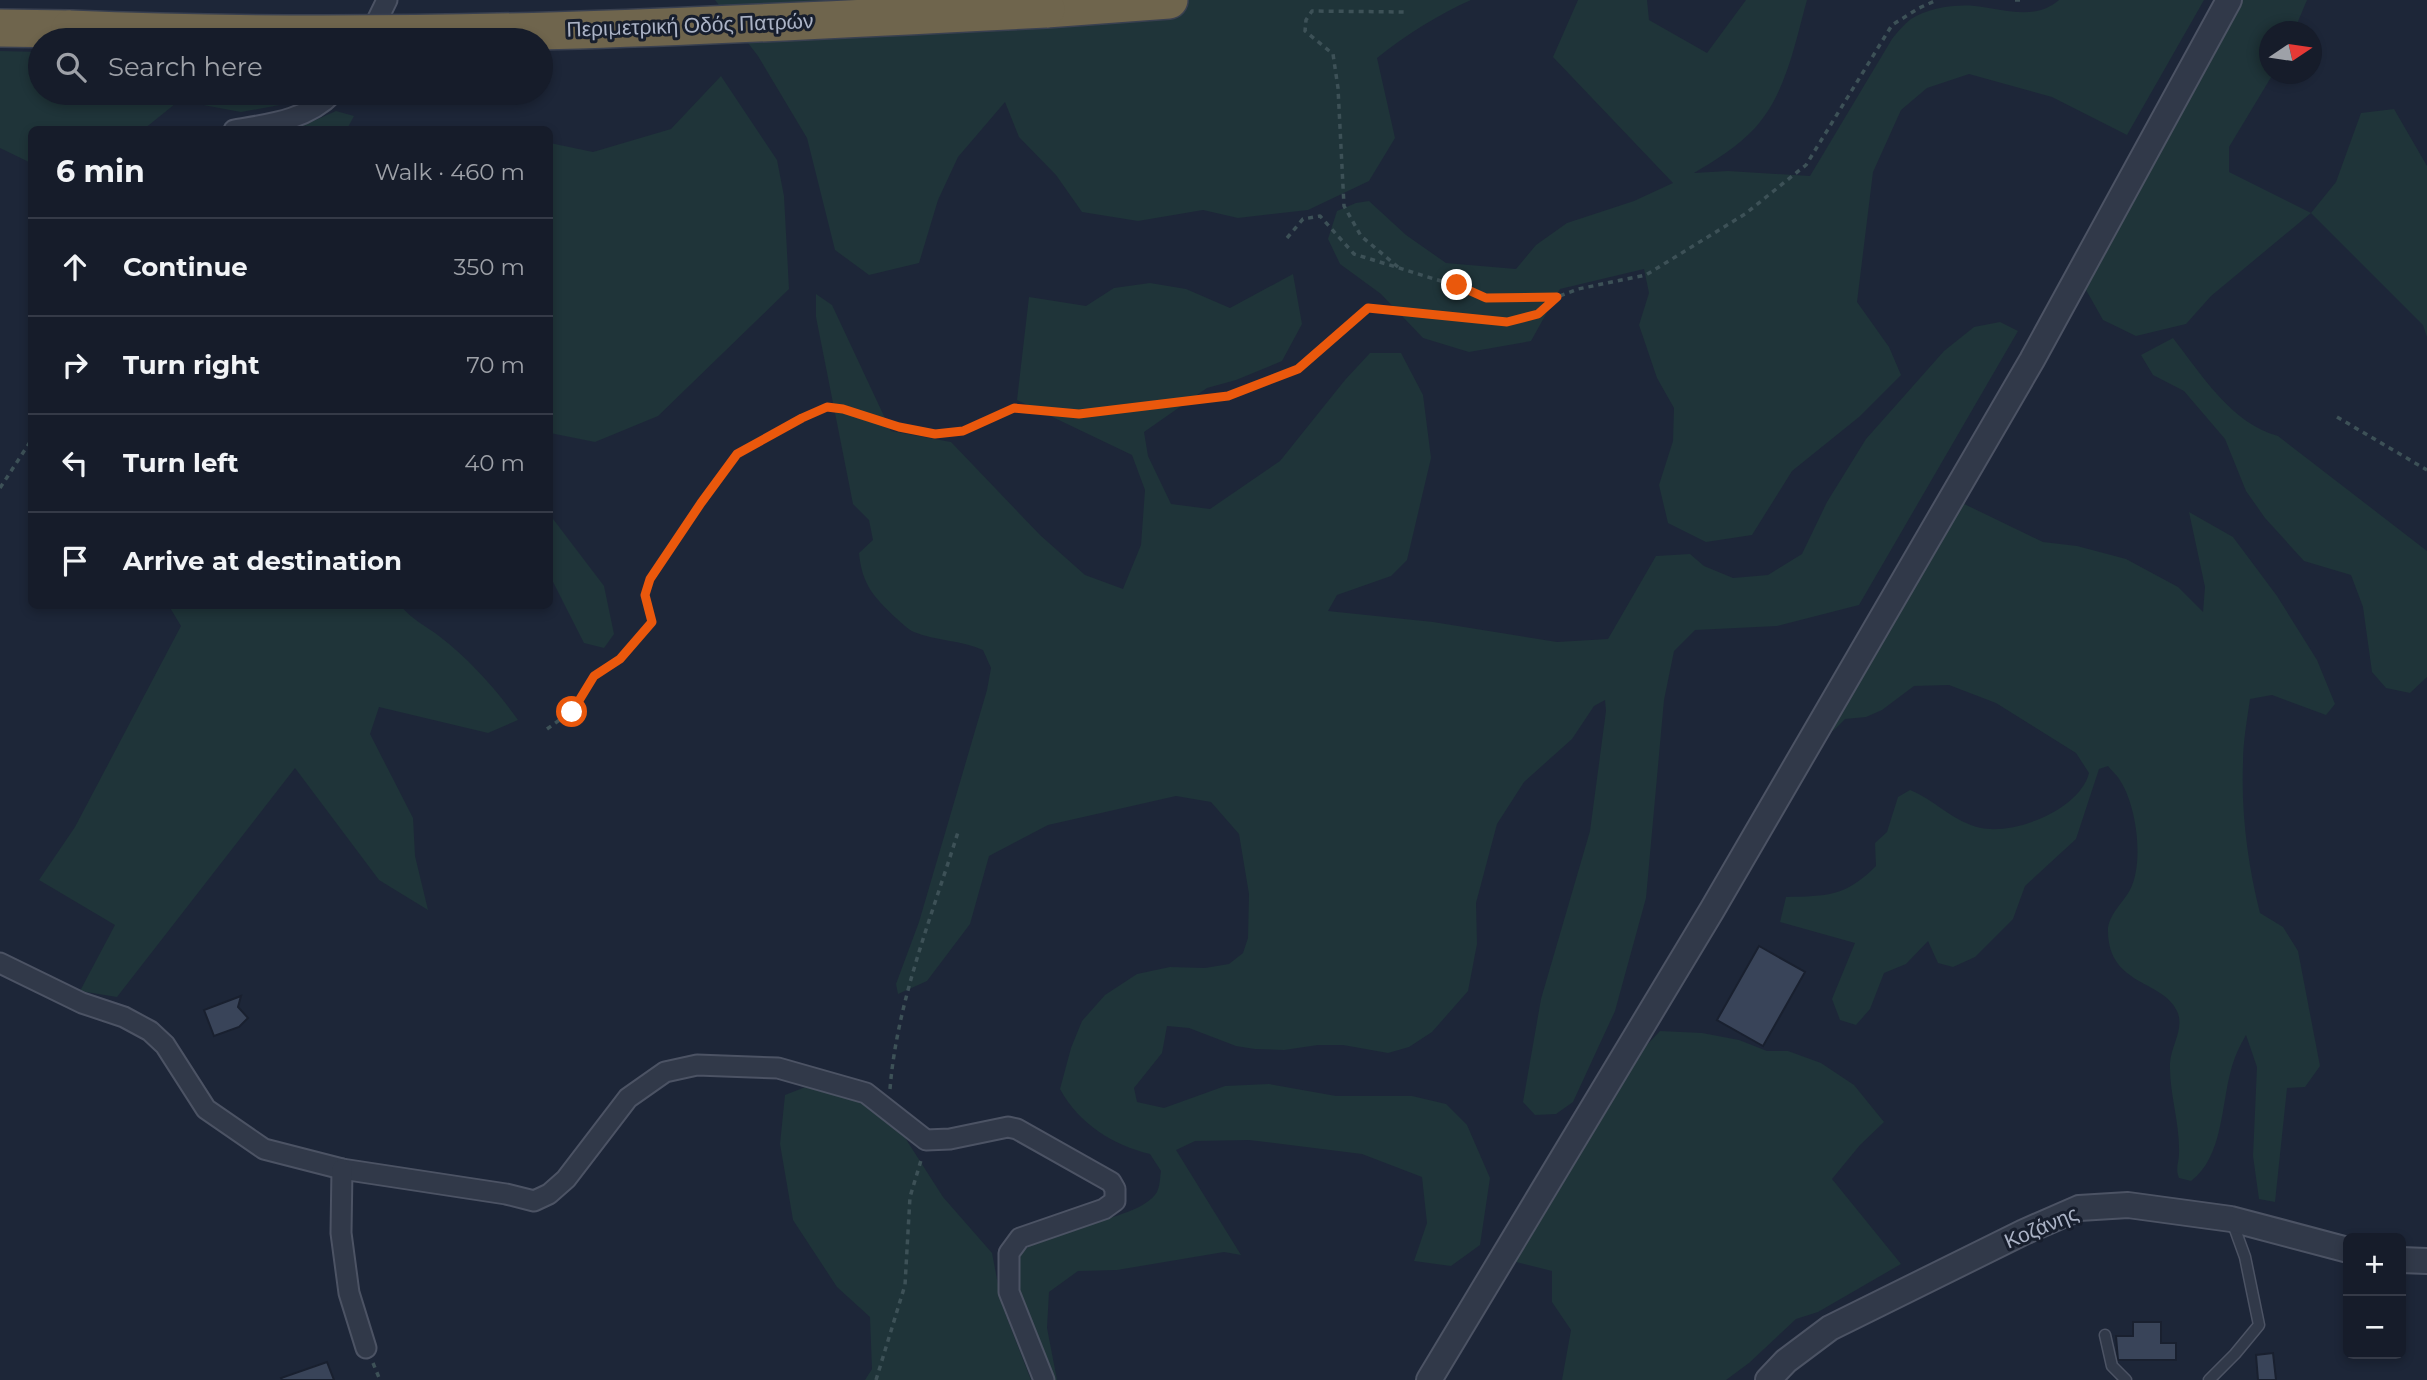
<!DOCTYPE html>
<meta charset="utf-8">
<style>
body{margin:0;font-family:Montserrat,sans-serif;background:#232936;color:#f1f3f6}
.controls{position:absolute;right:21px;bottom:21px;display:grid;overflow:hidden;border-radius:10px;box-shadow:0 4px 10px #0003}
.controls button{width:63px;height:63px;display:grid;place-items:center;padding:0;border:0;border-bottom:2px solid #353a47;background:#161c2a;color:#f1f3f6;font:35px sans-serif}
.compass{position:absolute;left:2259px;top:21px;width:63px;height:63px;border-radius:50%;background:#161c2a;box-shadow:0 4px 10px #0003;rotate:77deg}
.stop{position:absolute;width:21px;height:21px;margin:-16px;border:5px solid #ea580c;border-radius:50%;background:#fff}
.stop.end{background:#ea580c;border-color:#fff;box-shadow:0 2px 7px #0008}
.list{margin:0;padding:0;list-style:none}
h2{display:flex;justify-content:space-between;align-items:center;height:91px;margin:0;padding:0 28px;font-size:30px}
h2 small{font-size:23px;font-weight:400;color:#9ea1a8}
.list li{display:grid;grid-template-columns:46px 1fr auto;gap:21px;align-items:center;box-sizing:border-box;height:98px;padding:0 28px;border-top:2px solid #353a47}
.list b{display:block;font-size:26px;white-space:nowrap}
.list em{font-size:23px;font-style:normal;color:#9ea1a8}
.icon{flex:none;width:38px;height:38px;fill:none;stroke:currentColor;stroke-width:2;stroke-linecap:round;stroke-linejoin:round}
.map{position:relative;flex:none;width:2427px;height:1380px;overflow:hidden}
.search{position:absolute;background:#161c2a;box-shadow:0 4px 10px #0003;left:28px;top:28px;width:525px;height:77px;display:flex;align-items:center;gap:18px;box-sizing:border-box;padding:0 24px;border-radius:38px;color:#9ea1a8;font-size:26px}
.panel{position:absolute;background:#161c2a;box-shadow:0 4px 10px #0003;left:28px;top:126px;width:525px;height:483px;border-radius:10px}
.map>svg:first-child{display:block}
</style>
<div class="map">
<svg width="2427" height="1380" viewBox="0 0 2427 1380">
<rect width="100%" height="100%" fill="#1d2638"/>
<g fill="#1f3439">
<path d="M 715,0 L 1471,0 C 1437,15 1406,35 1377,58 L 1395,138 L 1369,181 L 1308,210 L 1238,218 L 1203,210 L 1138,221 L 1082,212 L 1056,175 L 1019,137 L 1005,102 L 958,157 L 938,200 L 919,263 L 869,275 L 835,250 L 807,138 L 758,56 Z"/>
<path d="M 1578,0 L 1647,0 L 1649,20 L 1707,53 L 1746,0 L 1807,0 C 1795,43 1786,94 1755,128 C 1737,147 1716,160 1694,173 L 1728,171 L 1810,176 L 1892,39 C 1897,33 1904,24 1911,19 C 1928,8 1955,4 1975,6 C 2004,9 2035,21 2059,0 L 2204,0 L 2127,135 L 2052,97 L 1969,74 L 1927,88 L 1901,110 L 1873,172 L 1857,302 L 1889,347 L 1901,375 L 1859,417 L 1792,471 L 1752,535 L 1706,542 L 1668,523 L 1659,485 L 1673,441 L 1674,408 L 1657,378 L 1639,325 L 1649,293 L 1644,269 L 1560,289 L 1531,341 L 1469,352 L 1423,338 L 1381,294 L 1340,264 L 1328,239 L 1337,211 L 1356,203 L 1369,201 L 1406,235 L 1446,263 L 1516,269 L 1536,245 L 1567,223 L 1634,201 L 1673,183 L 1553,57 Z"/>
<polygon points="2236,0 2307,0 2294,31 2270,32 2270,74 2273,74 2229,147 2229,172 2311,213 2336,182 2361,113 2394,109 2427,166 2427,337 2423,325 2311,213 2211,296 2186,324 2136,336 2103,320 2081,281"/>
<polygon points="0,51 40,52 40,93 312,93 280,105 241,112 198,104 175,104 144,129 32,130 31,163 0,148"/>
<polygon points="721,76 777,160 784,196 789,289 658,416 595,442 550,433 550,143 593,152 671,129"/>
<polygon points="336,111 354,116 347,129 295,129"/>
<path d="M 1293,274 L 1302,324 L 1282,361 L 1236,380 L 1207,388 L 1144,432 L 1148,456 L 1171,504 L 1210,509 L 1280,461 L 1345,380 L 1370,353 L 1401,353 L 1423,395 L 1431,458 L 1407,560 L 1391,576 L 1337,595 L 1328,611 L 1433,622 L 1557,642 L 1608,639 L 1656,556 L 1690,554 L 1704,566 L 1733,578 L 1768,575 L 1802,554 L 1827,502 L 1866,439 L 1944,351 L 1974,327 L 2000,322 L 2018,331 L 1859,605 L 1777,626 L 1695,630 L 1674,651 L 1664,700 L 1646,898 L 1615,1011 L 1573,1102 L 1556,1114 L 1535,1115 L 1523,1102 L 1541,999 L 1590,831 L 1606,711 L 1605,700 L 1594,706 L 1572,739 L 1524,782 L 1497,824 L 1476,903 L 1477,944 L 1468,991 L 1432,1032 L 1409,1047 L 1388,1053 L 1343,1045 L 1318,1045 L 1284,1050 L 1255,1049 L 1236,1046 L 1189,1028 L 1167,1026 L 1162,1053 L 1134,1088 L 1137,1102 L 1164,1108 L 1225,1086 L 1269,1084 L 1336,1096 L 1412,1096 L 1446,1104 L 1467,1125 L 1490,1178 L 1480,1245 L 1451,1266 L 1414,1261 L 1427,1223 L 1422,1177 L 1362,1154 L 1249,1140 L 1195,1141 L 1176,1150 L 1241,1255 L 1224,1252 L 1117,1270 L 1078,1271 L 1049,1292 L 1047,1328 L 1057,1380 L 1053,1380 C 1042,1353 1012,1295 1015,1268 C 1020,1223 1136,1227 1157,1192 C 1160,1186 1160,1177 1161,1171 L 1150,1154 C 1113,1145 1079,1124 1060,1089 L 1071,1048 L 1082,1021 L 1105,995 L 1137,974 L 1170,967 L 1205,968 L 1229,964 L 1243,953 L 1248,938 L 1249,894 L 1239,834 L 1211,802 L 1176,796 L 1048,825 L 989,856 L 970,924 L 927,981 L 898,994 L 896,984 L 919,922 L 987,690 L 991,668 L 983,650 C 961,640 936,641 914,632 C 907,629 902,623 896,618 C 874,597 862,585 859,553 L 873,540 L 869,520 L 853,504 L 816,317 L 816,294 L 832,305 L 891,431 L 951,442 L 1040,535 L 1085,575 L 1123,589 L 1141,545 L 1145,490 L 1132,455 L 1017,400 L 1029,297 L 1086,306 L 1114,288 L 1150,283 L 1186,289 L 1230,308 Z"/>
<path d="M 2173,338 C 2201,374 2232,424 2278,436 L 2427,551 L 2427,677 L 2410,693 L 2386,688 L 2372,672 L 2363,607 L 2351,575 L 2304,561 L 2265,518 L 2246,491 L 2225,439 L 2184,391 L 2153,375 L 2141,355 Z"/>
<path d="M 1958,501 L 2043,542 L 2077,546 L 2126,559 L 2178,587 L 2203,612 L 2205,587 L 2189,512 L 2233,537 L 2277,596 L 2317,660 L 2335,704 L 2326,715 L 2272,695 L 2250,699 C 2247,720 2243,742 2243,763 C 2241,814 2248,865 2260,913 L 2283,927 L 2298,951 L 2320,1066 L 2305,1087 L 2287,1088 L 2275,1202 L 2259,1199 L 2253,1156 L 2257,1067 L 2246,1035 C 2240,1045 2234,1058 2231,1070 C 2221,1106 2223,1157 2191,1181 L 2179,1178 C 2175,1168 2179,1163 2179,1153 C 2180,1123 2169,1093 2170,1063 C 2171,1046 2185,1028 2177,1011 C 2163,980 2109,986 2108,932 C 2107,916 2123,903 2130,890 C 2144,863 2137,808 2121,782 C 2118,776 2112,771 2108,766 L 2099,769 L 2076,839 L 2025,886 L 2013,919 L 1975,957 L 1953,967 L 1938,963 L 1928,941 L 1906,964 L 1884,973 L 1870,1009 L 1856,1025 L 1840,1020 L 1832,999 L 1855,943 L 1780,922 L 1786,897 C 1827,896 1845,897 1876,866 L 1875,843 L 1887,832 L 1898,797 L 1910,790 C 1935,800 1953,822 1981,828 C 2016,835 2080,809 2089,773 L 2076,753 L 1996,703 L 1949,685 L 1914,686 L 1882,710 L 1866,717 L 1845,719 L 1834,730 L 1816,740 Z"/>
<polygon points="550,515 604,586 614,634 604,648 584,643 550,576"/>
<path d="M 169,606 L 401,606 C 411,619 426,626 439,636 C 470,660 496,689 518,720 L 488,733 L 379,707 L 370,734 L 413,818 L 415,856 L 428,910 L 379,880 L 295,768 L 117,997 L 80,991 L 115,925 L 39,880 L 75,827 L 181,626 Z"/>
<polygon points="1660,1031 1702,1033 1739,1040 1767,1051 1788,1051 1821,1063 1854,1085 1884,1122 1860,1145 1832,1179 1901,1264 1818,1312 1796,1319 1749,1363 1726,1380 1562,1380 1571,1330 1552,1302 1552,1271 1512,1261 1623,1079 1643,1049"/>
<polygon points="808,1086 863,1097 902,1133 943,1197 992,1253 1002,1305 1031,1380 865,1380 872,1369 870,1317 837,1287 793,1220 780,1144 785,1095"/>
</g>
<g fill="#394459" stroke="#19202f" stroke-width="2">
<polygon points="1759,946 1805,972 1763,1046 1717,1020"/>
<polygon points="241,996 238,1007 248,1018 239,1027 214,1036 204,1010"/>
<polygon points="2133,1322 2161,1322 2161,1343 2176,1343 2176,1360 2118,1360 2116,1336 2133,1336"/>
<polygon points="2273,1353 2276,1380 2258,1380 2256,1355"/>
<polygon points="327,1362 334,1380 282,1380 281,1378"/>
</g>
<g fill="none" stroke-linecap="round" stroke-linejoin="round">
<g stroke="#4c5364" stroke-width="13">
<g id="service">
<polyline points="2105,1335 2112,1366 2126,1380"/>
<polyline points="2209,1380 2235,1354 2259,1325 2245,1257 2232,1221"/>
</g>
</g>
<g stroke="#4c5364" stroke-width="23">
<g id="minor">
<polyline points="369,37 387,0"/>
<path d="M 234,130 C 270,124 307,120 333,93"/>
<polyline points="0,963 82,1003 124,1017 150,1031 165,1045 206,1109 264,1149 342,1169 506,1194 534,1201 549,1194 566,1179 628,1098 665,1072 697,1065 778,1068 866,1093 926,1140 950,1139 1008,1127 1017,1129 1111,1182 1115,1189 1115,1201 1104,1209 1020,1238 1009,1253 1009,1292 1044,1380"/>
<polyline points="342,1169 341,1233 349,1293 366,1348"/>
</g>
</g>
<g stroke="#4c5364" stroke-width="28">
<g id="tertiary">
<polyline points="2401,1260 2427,1261"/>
<polyline points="1429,1380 1712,910 2032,360 2229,0"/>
<polyline points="1768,1380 1786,1361 1830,1328 2024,1232 2079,1208 2128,1205 2231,1219 2348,1250"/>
</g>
</g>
<g stroke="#394050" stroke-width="40">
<g id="motorway">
<polyline points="1046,9 1169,0"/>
<polyline points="0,28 70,29"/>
</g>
</g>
<g stroke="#3d5157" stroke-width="3.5" stroke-dasharray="5 5" stroke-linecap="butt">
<polyline points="2015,0 2022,0"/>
<polyline points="1287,238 1303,219 1320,216 1354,254 1457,286 1486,298 1556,297"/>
<polyline points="1398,267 1361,236 1344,206 1338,88 1333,54 1305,31 1306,20 1312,11 1404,12"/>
<polyline points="2337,417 2427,470"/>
<polyline points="0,488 32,439"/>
<polyline points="547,729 572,711 594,676 620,659 652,622 645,595 650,579 701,503 737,454 802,418 827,407 843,409 899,427 935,434 963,431 1014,408 1079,414 1228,396 1298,369 1368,308 1506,322 1538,314 1557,297 1578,289 1646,275 1745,214 1806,165 1892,25 1919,8 1937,0"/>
<path d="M 890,1089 C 897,1001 932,916 958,832"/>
<polyline points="373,1363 380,1380"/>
<polyline points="876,1380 905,1285 910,1197 922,1157"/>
</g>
<use href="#service" stroke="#313949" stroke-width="10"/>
<use href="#minor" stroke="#313949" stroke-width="19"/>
<use href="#tertiary" stroke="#313949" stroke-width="24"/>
<use href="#motorway" stroke="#6f654d" stroke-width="37"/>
<g stroke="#394050" stroke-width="40" stroke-linecap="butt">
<path id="motorway-bridge" d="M 70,29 C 395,43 721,26 1046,9"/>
</g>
<use href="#motorway-bridge" stroke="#6f654d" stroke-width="37"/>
</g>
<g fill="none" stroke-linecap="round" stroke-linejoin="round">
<polyline stroke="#ea580c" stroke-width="9" points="572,712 594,676 620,659 652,622 645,595 650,579 701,503 737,454 802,418 827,407 843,409 899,427 935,434 963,431 1014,408 1079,414 1228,396 1298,369 1368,308 1507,322 1538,314 1557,297 1486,298 1457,285"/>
</g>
<g text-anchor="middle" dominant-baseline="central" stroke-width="6" stroke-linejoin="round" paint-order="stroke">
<g font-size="21" fill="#abb3c6" stroke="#171e2d">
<text transform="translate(690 25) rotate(-2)">Περιμετρική Οδός Πατρών</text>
<text transform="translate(2041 1227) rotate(-23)">Κοζάνης</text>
</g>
</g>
</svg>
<div class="controls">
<button>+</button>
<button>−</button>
</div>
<svg class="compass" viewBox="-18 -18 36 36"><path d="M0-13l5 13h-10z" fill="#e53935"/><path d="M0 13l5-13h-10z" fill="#9ea1a8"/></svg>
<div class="stop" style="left:572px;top:712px"></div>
<div class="stop end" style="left:1457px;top:285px"></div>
<div class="search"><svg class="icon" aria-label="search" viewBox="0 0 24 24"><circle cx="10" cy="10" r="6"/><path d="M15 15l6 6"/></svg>Search here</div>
<section class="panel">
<h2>6 min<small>Walk · 460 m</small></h2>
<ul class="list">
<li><svg class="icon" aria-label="ahead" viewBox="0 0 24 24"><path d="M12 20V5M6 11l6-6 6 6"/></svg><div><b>Continue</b></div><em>350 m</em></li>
<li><svg class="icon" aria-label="right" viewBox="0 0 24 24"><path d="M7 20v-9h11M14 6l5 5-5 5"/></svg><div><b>Turn right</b></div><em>70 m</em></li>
<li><svg class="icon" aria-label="left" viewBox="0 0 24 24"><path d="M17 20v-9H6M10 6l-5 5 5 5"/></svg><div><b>Turn left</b></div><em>40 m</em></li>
<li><svg class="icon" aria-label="arrive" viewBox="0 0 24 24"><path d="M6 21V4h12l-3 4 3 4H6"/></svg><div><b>Arrive at destination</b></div></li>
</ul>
</section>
</div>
